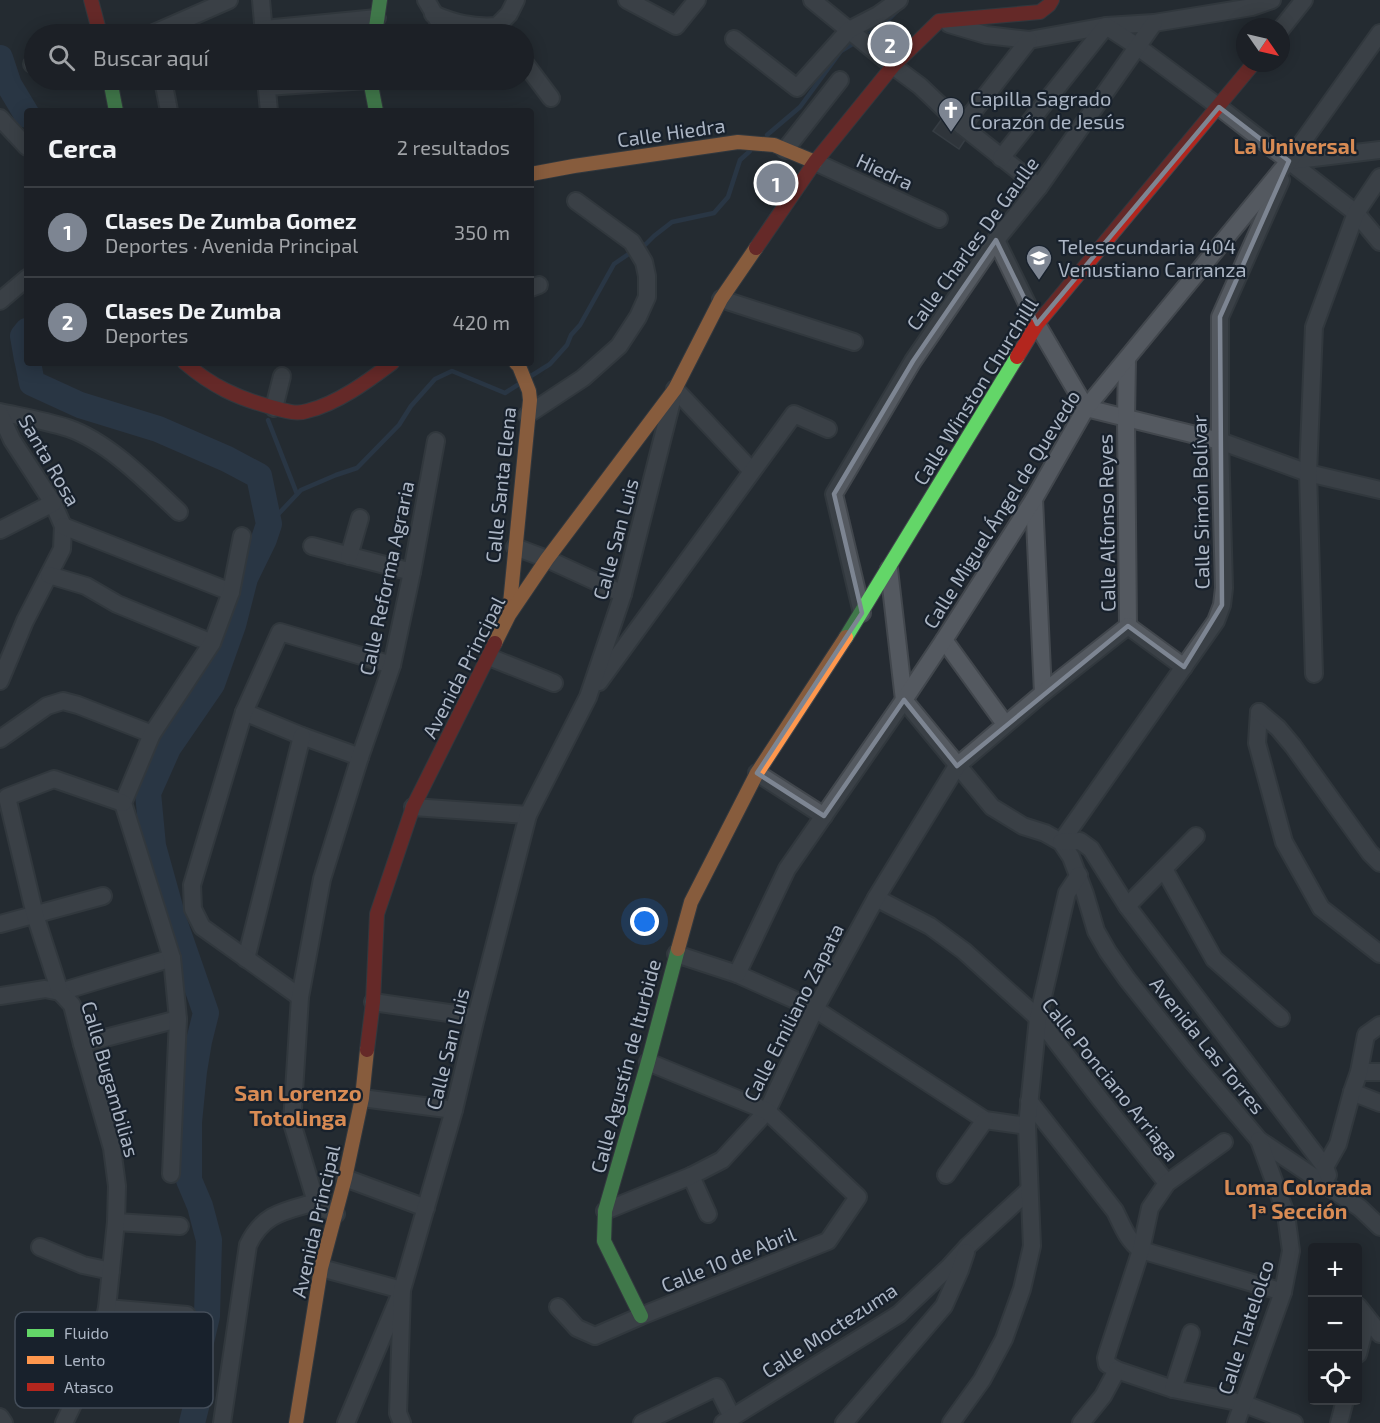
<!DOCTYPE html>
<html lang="es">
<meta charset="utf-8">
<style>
body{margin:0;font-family:"Exo 2",sans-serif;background:#292d32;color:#f1f3f6}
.controls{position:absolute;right:18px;bottom:18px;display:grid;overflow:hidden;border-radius:6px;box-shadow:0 3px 15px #0003}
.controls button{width:54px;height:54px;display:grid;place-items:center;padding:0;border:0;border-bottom:2px solid #3a3e43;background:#1c2026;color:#f1f3f6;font:30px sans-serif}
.compass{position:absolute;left:1236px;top:18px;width:54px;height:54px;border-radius:50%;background:#1c2026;box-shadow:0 3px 15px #0003;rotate:124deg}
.you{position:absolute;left:645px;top:922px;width:21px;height:21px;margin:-15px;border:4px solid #fff;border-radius:50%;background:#1a73e8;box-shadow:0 0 0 9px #1a73e833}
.badge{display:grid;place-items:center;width:39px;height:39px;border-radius:50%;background:#7d8592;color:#fff;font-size:20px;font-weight:700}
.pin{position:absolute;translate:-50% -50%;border:3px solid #fff;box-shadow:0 2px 6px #0006}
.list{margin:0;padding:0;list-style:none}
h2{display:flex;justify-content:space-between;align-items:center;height:78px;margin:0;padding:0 24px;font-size:26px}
h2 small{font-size:20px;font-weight:400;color:#a0a3a7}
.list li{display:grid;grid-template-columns:39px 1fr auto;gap:18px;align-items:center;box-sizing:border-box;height:90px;padding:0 24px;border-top:2px solid #3a3e43}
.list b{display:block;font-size:22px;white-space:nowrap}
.list p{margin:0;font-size:20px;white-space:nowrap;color:#a0a3a7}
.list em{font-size:20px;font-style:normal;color:#a0a3a7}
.icon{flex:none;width:33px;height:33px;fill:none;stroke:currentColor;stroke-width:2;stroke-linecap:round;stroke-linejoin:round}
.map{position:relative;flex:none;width:1380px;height:1423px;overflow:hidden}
.search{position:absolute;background:#1c2026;box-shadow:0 3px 15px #0003;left:24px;top:24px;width:510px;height:66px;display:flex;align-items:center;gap:15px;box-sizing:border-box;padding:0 21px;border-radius:33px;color:#a0a3a7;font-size:22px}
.panel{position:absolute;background:#1c2026;box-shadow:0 3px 15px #0003;left:24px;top:108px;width:510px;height:258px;border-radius:6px}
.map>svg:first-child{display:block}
</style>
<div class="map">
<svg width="1380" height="1423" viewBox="0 0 1380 1423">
<rect width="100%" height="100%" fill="#252b32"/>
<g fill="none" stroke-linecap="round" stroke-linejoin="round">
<g stroke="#30435c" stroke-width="4.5">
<polyline points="767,135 800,107 841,51 882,26 898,10"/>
<polyline points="641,247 646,244 654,236 672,222 714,213 728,197 740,160 750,151"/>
<polyline points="531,376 550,364 567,345 571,335 580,325 614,264 633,251"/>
<polyline points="268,420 297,494"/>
<polyline points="269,524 301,490 336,475 357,468 399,425 411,406 435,379 452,371 505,393 519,384"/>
</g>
<g stroke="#30435c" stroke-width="26">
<polyline points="0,58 9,85 27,115"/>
<polyline points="27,331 23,336 27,359"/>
<polyline points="28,363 32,383 80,405 158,429 227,459 259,476 269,524 264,539 245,578 233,625 212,684 168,748 148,793 153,846 173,918 206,1013 199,1041 194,1071 189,1122 189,1180 200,1206 209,1240 207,1316 200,1346 197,1403 192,1423"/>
</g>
</g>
<polygon fill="#3c4248" stroke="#4c525a" stroke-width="1.5" points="944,116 969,134 959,149 933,131"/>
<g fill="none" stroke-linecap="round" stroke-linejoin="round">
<g stroke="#42474d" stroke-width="20">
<g id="street">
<polyline points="261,0 264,34"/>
<polyline points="426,0 446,34"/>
<polyline points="627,0 676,26 697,0"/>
<polyline points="812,0 893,66 920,86 962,126 1039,187"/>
<path d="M 433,14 C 454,23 473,28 497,26 L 509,14 L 516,0"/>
<polyline points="949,24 986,35 1029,40 1106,26 1154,23 1252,7 1272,0"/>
<polyline points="264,29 377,18"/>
<polyline points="1281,29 1304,0"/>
<polyline points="152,34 229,0"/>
<polyline points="734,39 797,88 849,30 878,15 899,0"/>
<polyline points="524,62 551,98"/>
<polyline points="32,64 34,64"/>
<polyline points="163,80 169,111"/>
<polyline points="266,80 269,111"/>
<polyline points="267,87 366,80"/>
<polyline points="0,118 27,147"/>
<polyline points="962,126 1029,40"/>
<polyline points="785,150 840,80"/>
<polyline points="1001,158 1106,26 1138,47 1219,107 1356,213 1380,242"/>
<polyline points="1289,161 1380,150"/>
<polyline points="815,162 939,219"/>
<polyline points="996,240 1037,324 1086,408 1220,441 1308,473 1380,490"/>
<polyline points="531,288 539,285"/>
<polyline points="721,299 854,342"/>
<polyline points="0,301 27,278"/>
<polyline points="1127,359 1126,419 1128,626"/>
<polyline points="675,389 752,471"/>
<polyline points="274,408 282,376"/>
<path d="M 0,412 C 23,417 46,421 68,428 C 109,442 148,483 179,512"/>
<polyline points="0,414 12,440 53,503 63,526 62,549 25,621 0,681"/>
<polyline points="527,415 583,378 619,346 638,317 647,297 647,276 644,262 632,242 576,201"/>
<polyline points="1034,499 1043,693"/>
<polyline points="63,526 231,592"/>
<polyline points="0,530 53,503"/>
<polyline points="312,546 412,572"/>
<polyline points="515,547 547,559 623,594"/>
<polyline points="349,556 360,518"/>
<polyline points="889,569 904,700 992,807 1023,826 1045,833 1061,842 1071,857 1085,894 1096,931 1108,952 1127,979 1193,1062 1259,1140 1360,1208 1380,1227"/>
<polyline points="49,575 86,586 117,604 212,643"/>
<polyline points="862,613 834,494 913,361 996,240 1039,187 1154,23"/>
<polyline points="1128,626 1184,667"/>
<polyline points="944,640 1005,724"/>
<polyline points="489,657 554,683"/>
<polyline points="1314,674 1308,473 1314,327 1356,213 1380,177"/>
<polyline points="599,682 794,414 828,429"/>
<polyline points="244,712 302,736 360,757"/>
<polyline points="1259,712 1257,743 1284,842 1321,908 1380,954"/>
<polyline points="1259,712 1278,728 1293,746 1370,853 1380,863"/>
<polyline points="0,739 47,706 63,701 78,705 152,734"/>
<polyline points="757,773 824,816"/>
<polyline points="413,807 528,815"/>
<polyline points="1061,842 1216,621 1222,605 1224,588 1220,441 1220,317 1281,180"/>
<polyline points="1061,842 1080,841 1091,849 1127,906 1325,1167"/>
<polyline points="1164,869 1214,959 1281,1018"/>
<polyline points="876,898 930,926 964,951 1038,1018 1100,1099 1167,1183"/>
<polyline points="1127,906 1196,836"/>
<polyline points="0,924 103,896"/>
<polyline points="676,954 737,974 815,1009 985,1120 1027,1126"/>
<polyline points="246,959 302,736"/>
<polyline points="737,974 787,869 904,700 944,640 1034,499 1086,408 1289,161 1380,33"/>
<polyline points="0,996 45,989 60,992 172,958"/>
<polyline points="300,997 202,927 193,909 192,885 244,712 280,632 392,665"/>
<polyline points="373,1002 476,1017"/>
<polyline points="82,1044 178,1019"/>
<polyline points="1359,1072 1380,1072"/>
<polyline points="1352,1092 1380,1103"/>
<polyline points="362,1098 454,1110"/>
<path d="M 1029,1101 L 1115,1211 C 1122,1225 1127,1240 1141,1250 L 1283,1292"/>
<polyline points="1224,1142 1167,1183 1150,1208 1141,1250 1108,1351 1106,1358 1107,1364 1117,1370 1173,1389 1242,1403 1294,1423"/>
<polyline points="171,1174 178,1019 172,958 123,803 152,734 212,643 231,592 242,536"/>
<polyline points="946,1175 985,1120"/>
<polyline points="1328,1175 1325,1167 1338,1144 1352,1092 1359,1072 1366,1035 1380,1025"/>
<polyline points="691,1176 708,1214"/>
<polyline points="345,1178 426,1208"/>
<polyline points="605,1211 691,1176 722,1160 767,1111 815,1009 876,898 957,766 1043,693 1128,626"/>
<polyline points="336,1214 327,1210 316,1202 292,1123 300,997 322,879 360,757 392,665 412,572 436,441"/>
<polyline points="116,1222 180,1226"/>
<polyline points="40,1247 83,1265 111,1271"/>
<polyline points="321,1268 402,1290 346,1423"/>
<polyline points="1358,1306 1380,1334"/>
<polyline points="558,1307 577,1328 595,1336 641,1316 828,1241 858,1197 767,1111 648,1062"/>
<polyline points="107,1308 187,1315"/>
<polyline points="1358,1354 1367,1318"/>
<polyline points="1173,1389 1191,1333"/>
<polyline points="0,1417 4,1423"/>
<polyline points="64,1423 89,1371 99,1343 107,1308 116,1222 117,1186 112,1148 82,1044 72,1005 60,992 35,915 7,797 54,779 123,803"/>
<path d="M 222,1423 L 248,1245 C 263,1213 285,1211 316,1202"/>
<polyline points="402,1423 398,1413 402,1290 454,1110 476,1017 528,815 588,697 623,594 673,397"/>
<polyline points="642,1423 717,1387 732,1417"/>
<polyline points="723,1423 899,1314 949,1267 968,1246 1029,1190"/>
<polyline points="844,1423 944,1306 960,1270 966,1252"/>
<polyline points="951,1423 982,1380 1004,1339 1022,1289 1032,1246 1027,1126 1038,1018 1067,893 1079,875"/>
<polyline points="1081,1423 1103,1396 1117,1370"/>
<polyline points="1236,1423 1283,1292 1291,1251 1286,1214 1259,1140"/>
<polyline points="1339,1423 1345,1400"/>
</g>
</g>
<g stroke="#42474d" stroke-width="16">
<g id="fast">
<polyline points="375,34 380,0"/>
<polyline points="110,80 116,111"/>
<polyline points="370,80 376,111"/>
<polyline points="846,637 1017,357"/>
<polyline points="641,1316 604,1241 605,1211 648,1062 678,949"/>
</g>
</g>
<g stroke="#42474d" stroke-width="16">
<g id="slow">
<polyline points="531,174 574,166 738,142 774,145 815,162"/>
<polyline points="509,614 530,400 529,391 519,366 516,363"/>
<polyline points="495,643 509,615 547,559 675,389 721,299 756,248"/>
<polyline points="678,949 691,902 757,773 846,637"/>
<polyline points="296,1423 321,1268 345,1178 362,1098 367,1050"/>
</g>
</g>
<g stroke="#42474d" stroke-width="16">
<g id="jam">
<polyline points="91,0 100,34"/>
<polyline points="756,248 815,162 893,66 939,21 1040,12 1049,5 1052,0"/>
<polyline points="1017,357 1037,324 1254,63"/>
<path d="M 185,363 C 212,386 237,398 271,407 C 283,410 295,415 307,411 C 337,404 368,381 392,363"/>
<polyline points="367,1050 373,1002 377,914 413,807 495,643"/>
</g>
</g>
<use href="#street" stroke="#545960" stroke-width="16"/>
<use href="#fast" stroke="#63d668" stroke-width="14"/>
<use href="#slow" stroke="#ff974d" stroke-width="14"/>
<use href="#jam" stroke="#b3261e" stroke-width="14"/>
</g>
<path d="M0 0H1380V1423H0ZM 1219,107 L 1289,161 L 1220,317 L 1222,605 L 1184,667 L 1128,626 L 957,766 L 904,700 L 824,816 L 757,773 L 862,613 L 834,494 L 913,361 L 996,240 L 1037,324 Z" fill="#252b32" fill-opacity=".55" fill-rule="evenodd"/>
<path fill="none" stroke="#7d8592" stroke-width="4.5" stroke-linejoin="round" d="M 1219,107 L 1289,161 L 1220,317 L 1222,605 L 1184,667 L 1128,626 L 957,766 L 904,700 L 824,816 L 757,773 L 862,613 L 834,494 L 913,361 L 996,240 L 1037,324 Z"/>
<defs>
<g id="church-pin" transform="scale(1.35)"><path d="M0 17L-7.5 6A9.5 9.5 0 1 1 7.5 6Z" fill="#7d8592" stroke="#18212c"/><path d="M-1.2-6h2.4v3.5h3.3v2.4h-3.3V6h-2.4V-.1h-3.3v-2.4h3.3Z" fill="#fff"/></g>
<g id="school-pin" transform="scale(1.35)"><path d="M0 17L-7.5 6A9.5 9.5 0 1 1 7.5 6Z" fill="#7d8592" stroke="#18212c"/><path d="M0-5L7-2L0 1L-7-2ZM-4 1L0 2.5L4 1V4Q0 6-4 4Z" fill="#fff"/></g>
</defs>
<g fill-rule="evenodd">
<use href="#church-pin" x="951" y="110"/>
<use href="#school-pin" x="1039" y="258"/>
</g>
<g text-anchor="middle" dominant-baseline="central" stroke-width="4.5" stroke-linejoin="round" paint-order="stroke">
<g font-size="20" fill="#acb6c5" stroke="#18212c" text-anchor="start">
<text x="970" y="98">Capilla Sagrado<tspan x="970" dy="23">Corazón de Jesús</tspan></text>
<text x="1058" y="246">Telesecundaria 404<tspan x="1058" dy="23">Venustiano Carranza</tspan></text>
</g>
<g font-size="20" fill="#acb6c5" stroke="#18212c">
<text transform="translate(671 132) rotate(-8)">Calle Hiedra</text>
<text transform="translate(885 171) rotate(25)">Hiedra</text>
<text transform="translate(972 243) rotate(-54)">Calle Charles De Gaulle</text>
<text transform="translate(975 391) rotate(-58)">Calle Winston Churchilll</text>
<text transform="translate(50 460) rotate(60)">Santa Rosa</text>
<text transform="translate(500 485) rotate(-84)">Calle Santa Elena</text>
<text transform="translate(1200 502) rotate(-91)">Calle Simón Bolívar</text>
<text transform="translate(1001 509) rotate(-58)">Calle Miguel Ángel de Quevedo</text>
<text transform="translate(1106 523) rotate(-91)">Calle Alfonso Reyes</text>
<text transform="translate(615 539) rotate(-75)">Calle San Luis</text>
<text transform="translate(386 578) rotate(-78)">Calle Reforma Agraria</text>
<text transform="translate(463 667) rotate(-63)">Avenida Principal</text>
<text transform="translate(793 1012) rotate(-63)">Calle Emiliano Zapata</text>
<text transform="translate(1208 1045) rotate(51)">Avenida Las Torres</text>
<text transform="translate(447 1049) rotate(-76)">Calle San Luis</text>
<text transform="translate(625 1066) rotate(-75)">Calle Agustín de Iturbide</text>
<text transform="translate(111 1079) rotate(74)">Calle Bugambilias</text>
<text transform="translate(1111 1079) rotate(51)">Calle Ponciano Arriaga</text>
<text transform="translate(315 1221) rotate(-77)">Avenida Principal</text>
<text transform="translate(728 1259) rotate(-22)">Calle 10 de Abril</text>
<text transform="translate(1245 1327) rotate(-72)">Calle Tlatelolco</text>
<text transform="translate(829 1330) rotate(-33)">Calle Moctezuma</text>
</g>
<g font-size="21" font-weight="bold" fill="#d88b54" stroke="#18212c">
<text x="1295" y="145">La Universal</text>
<text x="1298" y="1186">Loma Colorada<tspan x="1298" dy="24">1ª Sección</tspan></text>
</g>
<g font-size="22" font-weight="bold" fill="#d88b54" stroke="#18212c">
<text x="298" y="1092">San Lorenzo<tspan x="298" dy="25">Totolinga</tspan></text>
</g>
</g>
<rect x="15" y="1312" width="198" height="96" rx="9" fill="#18212c" stroke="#444e5a" stroke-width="1.5"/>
<rect x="27" y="1329" width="27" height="8" fill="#63d668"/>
<rect x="27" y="1356" width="27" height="8" fill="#ff974d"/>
<rect x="27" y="1383" width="27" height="8" fill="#b3261e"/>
<g font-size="16" fill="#acb6c5">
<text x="64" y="1339">Fluido</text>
<text x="64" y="1366">Lento</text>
<text x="64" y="1393">Atasco</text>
</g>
</svg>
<div class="controls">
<button>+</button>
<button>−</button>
<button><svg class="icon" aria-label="locate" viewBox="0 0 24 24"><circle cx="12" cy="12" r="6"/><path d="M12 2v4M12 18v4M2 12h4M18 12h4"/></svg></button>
</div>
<svg class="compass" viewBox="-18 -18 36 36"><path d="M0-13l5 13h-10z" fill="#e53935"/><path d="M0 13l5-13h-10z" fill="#a0a3a7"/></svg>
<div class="you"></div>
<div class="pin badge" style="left:776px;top:183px">1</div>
<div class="pin badge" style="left:890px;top:44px">2</div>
<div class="search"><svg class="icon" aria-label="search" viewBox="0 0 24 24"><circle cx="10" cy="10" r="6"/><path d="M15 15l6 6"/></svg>Buscar aquí</div>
<section class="panel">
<h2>Cerca<small>2 resultados</small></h2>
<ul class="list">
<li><span class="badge">1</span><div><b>Clases De Zumba Gomez</b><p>Deportes · Avenida Principal</p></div><em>350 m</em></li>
<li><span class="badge">2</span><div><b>Clases De Zumba</b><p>Deportes</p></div><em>420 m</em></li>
</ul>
</section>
</div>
